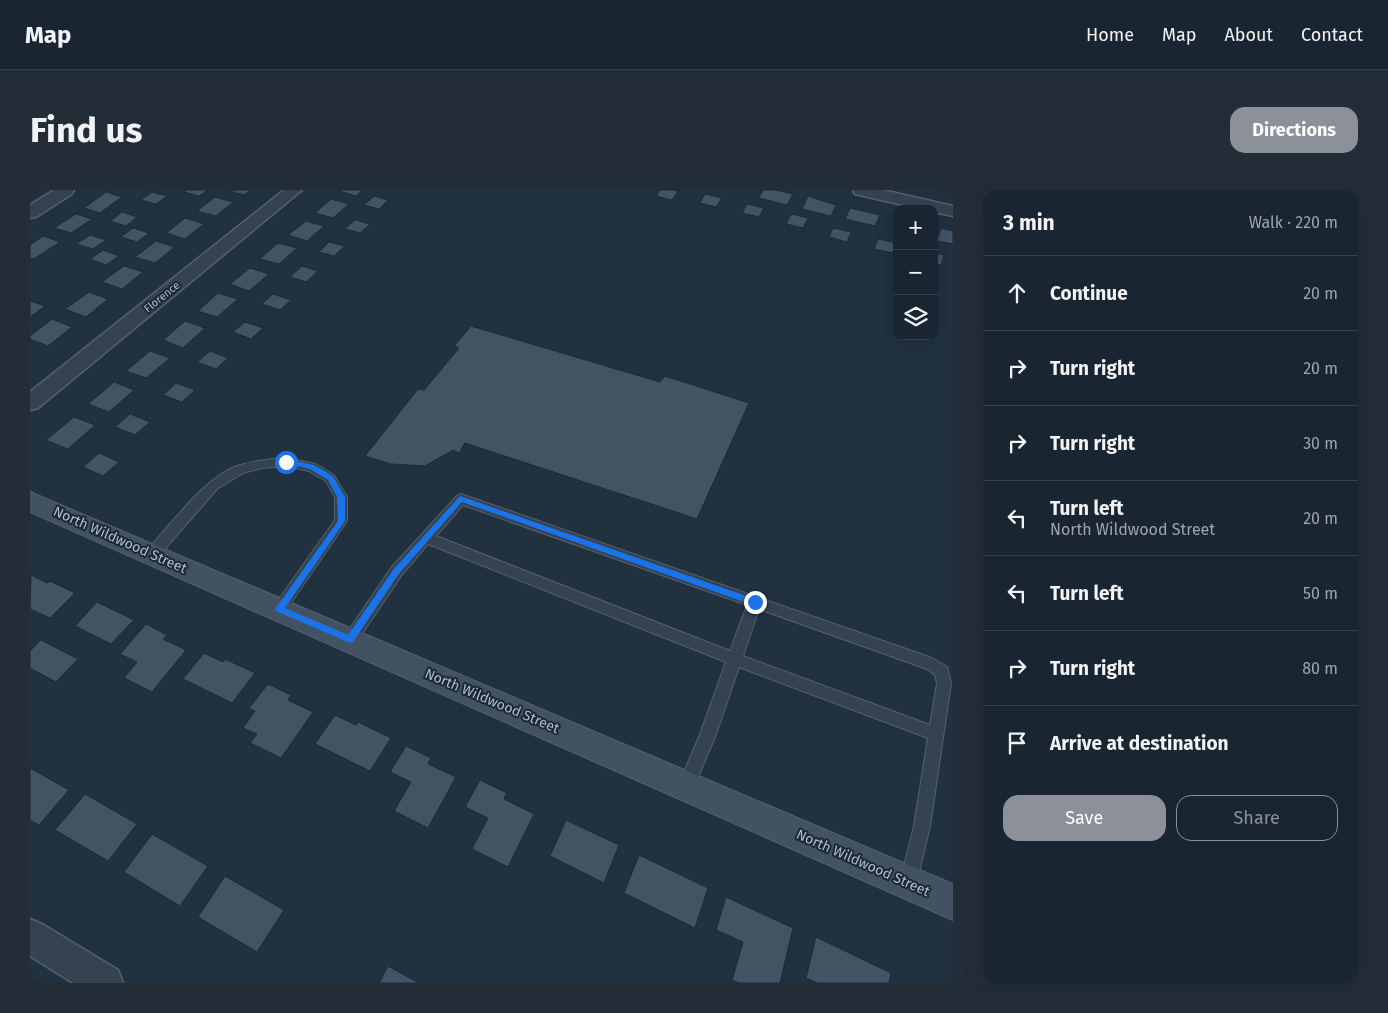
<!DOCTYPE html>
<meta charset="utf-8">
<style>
body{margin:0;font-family:"Fira Sans",sans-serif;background:#222d38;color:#f1f3f6}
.controls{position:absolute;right:15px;top:15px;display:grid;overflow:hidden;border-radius:10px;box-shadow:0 5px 20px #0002}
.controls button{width:45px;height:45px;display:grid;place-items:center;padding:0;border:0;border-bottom:1px solid #37424c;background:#192530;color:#f1f3f6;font:25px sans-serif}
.stop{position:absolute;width:15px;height:15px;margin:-11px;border:4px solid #1a73e8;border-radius:50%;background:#fff}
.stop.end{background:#1a73e8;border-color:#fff;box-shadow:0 1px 5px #0008}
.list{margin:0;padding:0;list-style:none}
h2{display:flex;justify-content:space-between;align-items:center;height:65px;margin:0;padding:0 20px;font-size:21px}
h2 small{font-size:16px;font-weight:400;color:#9fa5ab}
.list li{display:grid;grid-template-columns:32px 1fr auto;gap:15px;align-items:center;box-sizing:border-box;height:75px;padding:0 20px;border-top:1px solid #37424c}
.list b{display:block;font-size:19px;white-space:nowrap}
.list p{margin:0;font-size:16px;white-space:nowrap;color:#9fa5ab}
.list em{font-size:16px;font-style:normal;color:#9fa5ab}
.actions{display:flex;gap:10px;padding:15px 20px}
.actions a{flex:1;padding:11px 0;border:1px solid #8c9099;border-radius:15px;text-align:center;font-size:18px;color:#8c9099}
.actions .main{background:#8c9099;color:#fff}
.icon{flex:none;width:28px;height:28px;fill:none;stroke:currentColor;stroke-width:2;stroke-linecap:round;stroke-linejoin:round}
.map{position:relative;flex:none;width:923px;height:793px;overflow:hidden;border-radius:15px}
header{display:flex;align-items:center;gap:30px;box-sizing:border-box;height:70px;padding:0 25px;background:#192530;border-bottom:1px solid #37424c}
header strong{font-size:24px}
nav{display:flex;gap:28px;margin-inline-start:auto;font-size:18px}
.intro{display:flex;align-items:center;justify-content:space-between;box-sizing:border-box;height:120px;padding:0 30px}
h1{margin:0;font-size:35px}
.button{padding:12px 22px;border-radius:15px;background:#8c9099;color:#fff;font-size:18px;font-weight:700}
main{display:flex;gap:30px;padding:0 30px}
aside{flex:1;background:#192530;border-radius:15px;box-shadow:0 5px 20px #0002}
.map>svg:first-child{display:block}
</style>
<header>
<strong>Map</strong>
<nav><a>Home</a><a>Map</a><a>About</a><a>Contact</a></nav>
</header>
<div class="intro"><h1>Find us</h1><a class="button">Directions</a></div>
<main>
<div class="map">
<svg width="923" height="793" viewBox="0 0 923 793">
<rect width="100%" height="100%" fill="#213140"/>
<g fill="#425364" stroke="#1d2a37">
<polygon points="156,0 178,0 169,6 154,2"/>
<polygon points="196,0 221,0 214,5"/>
<polygon points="310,0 333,0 326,6 309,1"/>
<polygon points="630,0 643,0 648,1 642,10 626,6"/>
<polygon points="733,0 746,0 763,4 757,15 729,8"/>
<polygon points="76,2 92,7 70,23 54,18"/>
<polygon points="122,2 137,6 126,14 111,10"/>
<polygon points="675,4 692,8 686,17 670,13"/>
<polygon points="344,6 358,10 349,19 334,15"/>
<polygon points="778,6 806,15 801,26 772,19"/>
<polygon points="185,7 203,12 186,26 167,21"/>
<polygon points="301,9 319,14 303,28 285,23"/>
<polygon points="717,14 734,18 729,27 712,23"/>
<polygon points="820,18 850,25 845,36 815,29"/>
<polygon points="92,22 107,27 96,36 80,31"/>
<polygon points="46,24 62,29 41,43 24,38"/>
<polygon points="761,24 778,28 773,38 756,34"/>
<polygon points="155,28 174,34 155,49 136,43"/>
<polygon points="325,30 340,34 330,43 315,39"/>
<polygon points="276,31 294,36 277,51 258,45"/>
<polygon points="103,38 119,43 107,52 91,47"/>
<polygon points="803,38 821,42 817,52 799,47"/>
<polygon points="911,38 923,41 923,54 907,51"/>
<polygon points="60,45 76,50 63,59 46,54"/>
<polygon points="13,46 30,52 4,69 0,68 0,55"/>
<polygon points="848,49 866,53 863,63 844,59"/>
<polygon points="126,51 145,57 125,73 105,67"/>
<polygon points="299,52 315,56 304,66 289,62"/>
<polygon points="248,53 267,58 249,74 230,69"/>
<polygon points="73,60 89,66 76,75 60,69"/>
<polygon points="904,63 914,65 911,75 904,74"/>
<polygon points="94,76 113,82 92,99 72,92"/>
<polygon points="272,76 288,81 276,92 260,87"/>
<polygon points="220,78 239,84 219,101 200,94"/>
<polygon points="59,102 78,109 56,127 35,119"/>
<polygon points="188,103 208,109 187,127 168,121"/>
<polygon points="243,104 261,110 250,120 232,114"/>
<polygon points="0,111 15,116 0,127"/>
<polygon points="22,129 42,137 18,156 0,149 0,146"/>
<polygon points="155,131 175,138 153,158 133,150"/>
<polygon points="215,132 233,138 221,149 203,142"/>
<polygon points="441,136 630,192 635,186 719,213 667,329 435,253 429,263 423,260 395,276 361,274 335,266 388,199 394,200 429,158 424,156"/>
<polygon points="120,161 140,168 116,188 96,181"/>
<polygon points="180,161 198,168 186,179 167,172"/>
<polygon points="84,192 104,200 79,222 58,214"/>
<polygon points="146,193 165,200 152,212 133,205"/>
<polygon points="100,224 120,232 105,245 85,237"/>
<polygon points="44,227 65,235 38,259 16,250"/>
<polygon points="69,263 89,272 73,286 53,277"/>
<polygon points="1,385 17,393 20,391 45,403 20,428 0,419"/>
<polygon points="67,412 104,430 81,454 45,436"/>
<polygon points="116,434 137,445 133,449 156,460 122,502 94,488 107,472 90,464"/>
<polygon points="11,450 48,469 26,492 0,478 0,461"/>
<polygon points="174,463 193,472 195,469 225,483 202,513 153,489"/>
<polygon points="238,494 261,505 258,510 283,522 251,568 220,553 227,544 213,538 225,521 219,518"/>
<polygon points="305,525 326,535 328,532 361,548 340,581 285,554"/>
<polygon points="376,556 401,568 398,574 426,587 398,638 364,621 381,592 360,582"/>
<polygon points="0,578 39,600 9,635 0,630"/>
<polygon points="450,590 477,603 474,609 504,624 478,677 442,659 458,628 435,617"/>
<polygon points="55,604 107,634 78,671 25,640"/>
<polygon points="536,630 589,655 574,693 520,666"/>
<polygon points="122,644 178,676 150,716 94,682"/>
<polygon points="609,665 678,698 665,738 594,703"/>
<polygon points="195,686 254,720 227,762 168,727"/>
<polygon points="696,707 763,738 750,793 709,793 702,790 713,752 686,740"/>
<polygon points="786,747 861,783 859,793 787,793 776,788"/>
<polygon points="358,776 389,793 349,793"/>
</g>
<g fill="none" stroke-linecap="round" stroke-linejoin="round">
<g stroke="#54606e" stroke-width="2">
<g id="lane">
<path d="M 256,268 L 286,274 L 304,285 L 317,307 L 317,331 L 254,423 L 249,425 L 244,423 L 242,419 L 305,330 L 305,307 L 296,291 L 279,281 L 256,276 L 232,278 L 213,283 L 187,299 L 127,368 L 122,369 L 117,368 L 115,364 L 117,360 C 141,335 174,288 207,276 C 223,271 239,269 256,268 Z"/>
<path d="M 431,304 L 902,468 L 917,477 L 921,493 L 900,636 L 885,699 L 879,702 L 873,699 L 870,693 L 884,636 L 898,548 L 709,477 L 685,547 L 662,601 L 656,604 L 650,601 L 648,596 L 669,547 L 696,472 L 398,354 L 371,386 L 325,454 L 320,456 L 315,454 L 313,450 L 315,446 L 361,378 L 427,306 ZM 433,315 L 717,415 L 700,461 L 406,346 ZM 729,419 L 897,479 L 905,485 L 907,493 L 900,535 L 713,466 Z"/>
</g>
</g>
<g stroke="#54606e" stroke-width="3">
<g id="street">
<polygon points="24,0 44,0 42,4 6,27 0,28 0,15"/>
<polygon points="254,0 272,0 8,218 0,220 0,202"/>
<polygon points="823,0 853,0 923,16 923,26 904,22 904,19 891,19 825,4"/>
<polygon points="0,729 12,734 88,780 93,793 43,793 0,766"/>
</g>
</g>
<g stroke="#54606e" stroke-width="2">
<polygon id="secondary" points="0,302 923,694 923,730 0,322"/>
</g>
<use href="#lane" fill="#354350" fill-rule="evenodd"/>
<use href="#street" fill="#354350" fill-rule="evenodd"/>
<use href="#secondary" fill="#435263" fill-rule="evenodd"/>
</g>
<polygon fill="#1a73e8" points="256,269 284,275 303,286 315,307 315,331 255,418 318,445 363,380 430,306 728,410 729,412 725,416 432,312 368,385 323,452 320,453 246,421 245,419 308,331 307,307 298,290 280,279 254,273 254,270"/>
<g text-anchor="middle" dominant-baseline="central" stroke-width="4" stroke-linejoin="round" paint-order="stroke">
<g font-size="11" fill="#b1bdcb" stroke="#1b2835">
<text transform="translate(132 107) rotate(-39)">Florence</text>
</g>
<g font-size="14" fill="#b1bdcb" stroke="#1b2835">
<text transform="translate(90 350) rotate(24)">North Wildwood Street</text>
<text transform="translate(462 511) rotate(23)">North Wildwood Street</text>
<text transform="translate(833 673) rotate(24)">North Wildwood Street</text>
</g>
</g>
</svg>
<div class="controls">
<button>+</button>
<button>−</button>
<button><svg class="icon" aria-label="layers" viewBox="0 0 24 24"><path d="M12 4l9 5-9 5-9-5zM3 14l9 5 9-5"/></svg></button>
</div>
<div class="stop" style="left:256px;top:272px"></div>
<div class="stop end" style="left:725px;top:412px"></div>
</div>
<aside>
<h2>3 min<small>Walk · 220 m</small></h2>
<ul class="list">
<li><svg class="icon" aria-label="ahead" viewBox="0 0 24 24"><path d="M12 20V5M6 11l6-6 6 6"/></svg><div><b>Continue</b></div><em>20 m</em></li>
<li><svg class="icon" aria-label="right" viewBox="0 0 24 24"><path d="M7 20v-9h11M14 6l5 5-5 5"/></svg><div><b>Turn right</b></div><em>20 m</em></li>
<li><svg class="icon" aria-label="right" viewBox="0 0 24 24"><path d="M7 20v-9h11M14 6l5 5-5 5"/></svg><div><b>Turn right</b></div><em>30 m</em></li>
<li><svg class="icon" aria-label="left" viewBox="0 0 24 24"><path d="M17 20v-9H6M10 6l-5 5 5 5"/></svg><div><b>Turn left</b><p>North Wildwood Street</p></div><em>20 m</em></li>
<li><svg class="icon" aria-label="left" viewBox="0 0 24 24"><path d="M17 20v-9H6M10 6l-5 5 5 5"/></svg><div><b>Turn left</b></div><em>50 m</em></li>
<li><svg class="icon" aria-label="right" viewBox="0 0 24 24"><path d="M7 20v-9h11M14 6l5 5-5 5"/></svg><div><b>Turn right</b></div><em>80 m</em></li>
<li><svg class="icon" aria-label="arrive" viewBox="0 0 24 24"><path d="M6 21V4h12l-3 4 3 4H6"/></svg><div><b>Arrive at destination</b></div></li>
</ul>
<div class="actions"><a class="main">Save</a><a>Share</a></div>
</aside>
</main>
